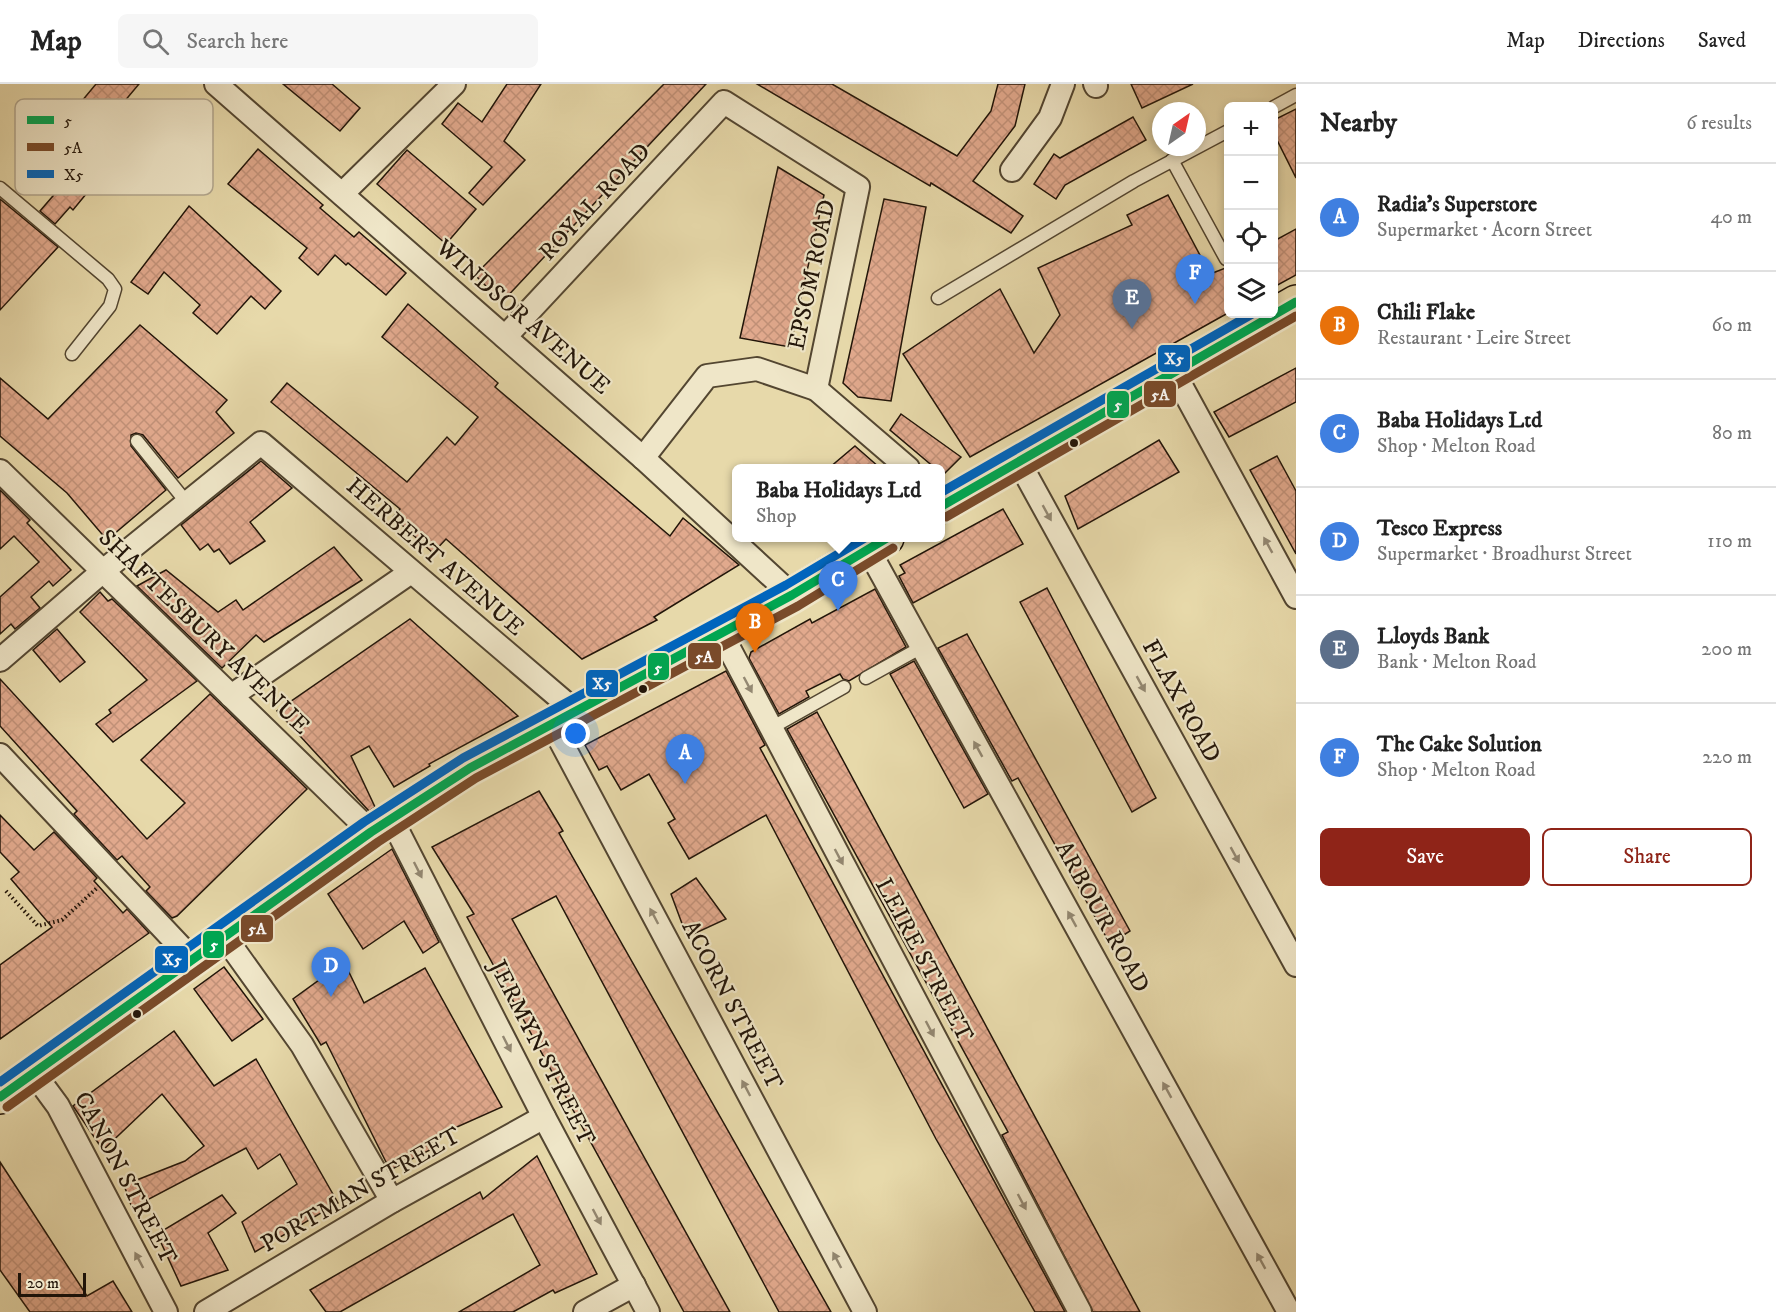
<!DOCTYPE html>
<meta charset="utf-8">
<style>
body{margin:0;font-family:"IM FELL DW Pica",serif;background:#f6f6f6;color:#222}
.controls{position:absolute;right:18px;top:18px;display:grid;overflow:hidden;border-radius:9px;box-shadow:0 3px 9px #0003}
.controls button{width:54px;height:54px;display:grid;place-items:center;padding:0;border:0;border-bottom:2px solid #e0e0e0;background:#fff;color:#222;font:30px sans-serif}
.compass{position:absolute;left:1152px;top:18px;width:54px;height:54px;border-radius:50%;background:#fff;box-shadow:0 3px 9px #0003;rotate:34deg}
.scale{position:absolute;left:18px;bottom:15px;width:68px;box-sizing:border-box;padding-left:6px;border:3px solid #221509;border-top:0;font-size:16px;line-height:21px;white-space:nowrap;color:#221509;-webkit-text-stroke:4px #efe6c8;paint-order:stroke}
.you{position:absolute;left:576px;top:650px;width:21px;height:21px;margin:-15px;border:4px solid #fff;border-radius:50%;background:#1a73e8;box-shadow:0 0 0 9px #1a73e833}
.badge{display:grid;place-items:center;width:39px;height:39px;border-radius:50%;background:#8f2418;color:#fff;font-size:20px;font-weight:700}
.pin{position:absolute;translate:-50% -50px;filter:drop-shadow(0 2px 3px #0008)}
.pin::after{content:'';position:absolute;top:32px;width:21px;height:18px;background:inherit;clip-path:polygon(0 0,100% 0,50% 100%)}
.popup{position:absolute;left:732px;top:380px;width:213px;height:78px;box-sizing:border-box;display:grid;place-content:center;border-radius:9px;background:#fff;filter:drop-shadow(0 2px 4px #0005);font-size:20px;white-space:nowrap;color:#767676}
.popup b{font-size:22px;color:#222}
.popup::after{content:'';position:absolute;left:50%;top:100%;margin-left:-12px;border:12px solid transparent;border-top-color:#fff}
.list{margin:0;padding:0;list-style:none}
h2{display:flex;justify-content:space-between;align-items:center;height:78px;margin:0;padding:0 24px;font-size:26px}
h2 small{font-size:20px;font-weight:400;color:#767676}
.list li{display:grid;grid-template-columns:39px 1fr auto;gap:18px;align-items:center;box-sizing:border-box;height:108px;padding:0 24px;border-top:2px solid #e0e0e0}
.list b{display:block;font-size:22px;white-space:nowrap}
.list p{margin:0;font-size:20px;white-space:nowrap;color:#767676}
.list em{font-size:20px;font-style:normal;color:#767676}
.actions{display:flex;gap:12px;padding:18px 24px}
.actions a{flex:1;padding:14px 0;border:2px solid #8f2418;border-radius:9px;text-align:center;font-size:21px;color:#8f2418}
.actions .main{background:#8f2418;color:#fff}
.icon{flex:none;width:33px;height:33px;fill:none;stroke:currentColor;stroke-width:2;stroke-linecap:round;stroke-linejoin:round}
.map{position:relative;flex:none;width:1296px;height:1228px;overflow:hidden}
header{display:flex;align-items:center;gap:36px;box-sizing:border-box;height:84px;padding:0 30px;background:#fff;border-bottom:2px solid #e0e0e0}
header strong{font-size:28px}
nav{display:flex;gap:33px;margin-inline-start:auto;font-size:21px}
.search{width:420px;height:54px;background:#f6f6f6;display:flex;align-items:center;gap:15px;box-sizing:border-box;padding:0 21px;border-radius:9px;color:#767676;font-size:22px}
main{display:flex}
aside{flex:1;background:#fff}
.map>svg:first-child{display:block}
</style>
<header>
<strong>Map</strong>
<div class="search"><svg class="icon" aria-label="search" viewBox="0 0 24 24"><circle cx="10" cy="10" r="6"/><path d="M15 15l6 6"/></svg>Search here</div>
<nav><a>Map</a><a>Directions</a><a>Saved</a></nav>
</header>
<main>
<div class="map">
<svg width="1296" height="1228" viewBox="0 0 1296 1228">
<defs>
<pattern id="building-cross-hatch" width="8" height="8" patternUnits="userSpaceOnUse" patternTransform="scale(1.5)"><rect width="8" height="8" fill="#e1a98d"/><path d="M0 0l8 8M0 8l8-8" fill="none" stroke="#c19178"/></pattern>
</defs>
<rect width="100%" height="100%" fill="#e7d9aa"/>
<filter id="stains"><feTurbulence type="fractalNoise" baseFrequency=".00333" numOctaves="4"/><feColorMatrix values="0 0 0 0 .2 0 0 0 0 .09 0 0 0 0 .02 0 0 0 .5 -.17"/></filter>
<radialGradient id="worn" r=".72"><stop offset=".6" stop-color="#630" stop-opacity="0"/><stop offset="1" stop-color="#630" stop-opacity=".3"/></radialGradient>
<g fill="url(#building-cross-hatch)" stroke="#221509" stroke-width="1.5">
<polygon points="96,0 139,0 108,37 99,29 65,68 81,82 74,90 91,104 73,126 70,123 55,140 40,127 65,98 18,59 45,27 62,41"/>
<polygon points="283,0 332,0 360,24 340,47"/>
<polygon points="507,0 541,0 504,57 525,76 483,121 469,109 492,83 442,40 458,19 482,38"/>
<polygon points="664,0 706,0 502,218 475,191"/>
<polygon points="757,0 832,0 957,72 991,27 998,0 1025,0 1015,42 973,97 1023,132 1011,149 931,99 930,102"/>
<polygon points="1131,0 1193,0 1142,24"/>
<polygon points="1296,25 1296,94 1274,50 1274,36"/>
<polygon points="1133,33 1146,56 1065,101 1056,115 1034,100 1054,70 1060,74"/>
<polygon points="258,65 323,121 320,124 354,153 359,148 406,189 386,211 348,179 346,181 335,171 318,191 299,174 307,164 228,100"/>
<polygon points="407,66 476,125 446,160 377,100"/>
<polygon points="778,83 824,111 790,263 740,254"/>
<polygon points="1168,111 1210,190 1228,183 1228,229 970,373 903,270 1000,205 1034,269 1060,231 1038,184 1132,141 1127,131"/>
<polygon points="0,115 58,163 0,226"/>
<polygon points="884,115 926,123 891,317 858,313 843,299"/>
<polygon points="189,122 281,207 265,225 251,212 217,250 193,229 200,221 164,188 148,210 131,198"/>
<polygon points="1296,145 1296,191 1274,203 1274,157"/>
<polygon points="408,220 498,299 495,303 670,452 683,434 739,481 654,533 657,536 582,575 446,455 433,469 393,433 400,425 271,318 287,299 407,398 447,353 455,361 478,333 382,253"/>
<polygon points="140,241 227,316 216,328 234,349 178,394 143,351 136,349 131,351 131,362 166,406 107,456 67,409 0,352 0,294 48,335"/>
<polygon points="1296,284 1296,318 1229,353 1214,328"/>
<polygon points="901,330 961,373 943,391 940,384 935,384 890,346"/>
<polygon points="1159,356 1179,388 1078,445 1065,412"/>
<polygon points="855,362 880,384 829,384"/>
<polygon points="1277,372 1296,407 1296,470 1250,386"/>
<polygon points="261,377 292,404 250,438 265,457 230,480 219,465 214,468 208,460 200,466 181,441"/>
<polygon points="0,406 30,436 27,439 71,486 53,502 49,497 31,513 40,524 15,545 11,540 0,550 0,513 39,478 14,452 0,465"/>
<polygon points="1003,425 1023,460 913,519 899,492 905,489 900,481"/>
<polygon points="334,463 362,496 264,558 256,551 222,584 137,502 166,486 218,528 236,516 243,526"/>
<polygon points="1047,504 1156,714 1132,728 1020,518"/>
<polygon points="875,505 906,563 849,597 843,595 840,590 806,607 809,613 779,630 749,574 751,568 810,535 812,539"/>
<polygon points="100,508 108,517 112,515 197,597 113,658 96,640 111,629 109,626 147,596 80,528"/>
<polygon points="410,535 518,632 429,680 430,682 394,703 369,662 351,672 375,723 369,727 277,627"/>
<polygon points="57,545 85,578 60,598 33,566"/>
<polygon points="967,550 1130,847 1110,860 1018,694 1012,697 938,564"/>
<polygon points="914,577 988,710 964,724 890,590"/>
<polygon points="726,587 765,661 760,664 1065,1228 1035,1228 936,1055 766,731 689,775 668,739 675,735 649,690 621,706 607,682 599,686 585,661"/>
<polygon points="0,595 147,755 185,719 141,676 210,610 307,705 177,832 172,834 146,807 150,803 122,772 117,776 74,730 77,727 0,642"/>
<polygon points="817,628 1140,1228 1093,1228 1002,1051 1008,1048 787,645"/>
<polygon points="539,707 563,747 559,749 831,1228 779,1228 556,812 512,835 730,1228 684,1228 467,833 474,830 432,763"/>
<polygon points="0,731 34,766 54,748 97,794 94,797 123,829 127,825 149,849 0,955 0,881 52,843 11,795 19,788 0,768"/>
<polygon points="392,765 439,858 423,869 404,837 363,865 328,810"/>
<polygon points="696,794 726,835 687,853 671,810"/>
<polygon points="344,878 364,919 425,884 502,1023 430,1055 434,1064 390,1086 326,958 321,961 293,915"/>
<polygon points="224,883 263,935 232,957 194,905"/>
<polygon points="174,947 214,1002 256,975 338,1119 255,1168 242,1138 297,1100 280,1070 258,1085 246,1064 132,1124 124,1101 185,1077 204,1062 162,1010 103,1066 73,1022"/>
<polygon points="537,1072 597,1190 555,1209 553,1206 513,1228 459,1228 540,1181 513,1130 340,1228 326,1228 310,1206 480,1108 483,1115"/>
<polygon points="0,1078 87,1212 113,1197 132,1228 30,1228 0,1186"/>
<polygon points="222,1111 236,1129 208,1149 228,1186 181,1202 157,1150"/>
</g>
<g fill="none" stroke-linecap="round" stroke-linejoin="round">
<g stroke="#534631" stroke-width="15">
<g id="lane">
<polyline points="1274,23 1296,11"/>
<polyline points="1172,76 1226,175"/>
<polyline points="0,104 108,195 115,205 110,222 72,270"/>
<polyline points="938,214 1134,97 1228,47"/>
<polyline points="137,357 187,419"/>
<polyline points="866,594 922,563"/>
<polyline points="771,644 844,603"/>
</g>
</g>
<g stroke="#534631" stroke-width="26">
<g id="street">
<polyline points="216,0 643,374 792,511"/>
<polyline points="1095,0 1096,2"/>
<polyline points="1012,86 1050,34 1063,0"/>
<polyline points="342,110 454,0"/>
<polyline points="505,253 724,18 858,103 816,305"/>
<polyline points="1173,287 1296,513"/>
<polyline points="643,374 707,292 757,285 816,305 908,384"/>
<polyline points="1019,378 1296,881"/>
<polyline points="0,387 371,748"/>
<polyline points="868,465 1289,1228"/>
<polyline points="721,549 1080,1228"/>
<polyline points="0,576 103,487 261,359 575,627"/>
<polyline points="231,612 411,488"/>
<polyline points="551,639 865,1228"/>
<polyline points="0,671 191,874"/>
<polyline points="391,734 544,1033 648,1228"/>
<polyline points="224,852 302,961 392,1117"/>
<polyline points="33,988 58,1022 166,1228"/>
<polyline points="206,1228 392,1117 544,1033"/>
<polyline points="585,1228 634,1201"/>
</g>
</g>
<g stroke="#221509" stroke-width="36">
<g id="primary">
<polyline points="940,423 1296,218"/>
<polyline points="0,1013 371,748 470,684 792,511 887,454"/>
</g>
</g>
<polyline stroke="#221509" stroke-width="4" stroke-dasharray="1.5 3" stroke-linecap="butt" points="6,807 38,842 62,836 97,804"/>
<use href="#lane" stroke="#efe6c8" stroke-width="12"/>
<use href="#street" stroke="#efe6c8" stroke-width="22"/>
<use href="#primary" stroke="#e7d9aa" stroke-width="33"/>
<g stroke="#efe6c8" stroke-width="14">
<g id="bus-1">
<polyline points="940,423 1296,218"/>
<polyline points="0,1013 371,748 470,684 792,511 887,454"/>
</g>
</g>
<g stroke="#efe6c8" stroke-width="14">
<g id="bus-2">
<polyline points="946,433 1296,232"/>
<polyline points="7,1023 378,758 476,694 798,522 893,464"/>
</g>
</g>
<g stroke="#efe6c8" stroke-width="14">
<g id="bus-3">
<polyline points="940,409 1252,230"/>
<polyline points="0,998 364,738 463,674 786,501 865,454"/>
</g>
</g>
<use href="#bus-1" stroke="#00a651" stroke-width="9"/>
<use href="#bus-2" stroke="#7a4b2a" stroke-width="9"/>
<use href="#bus-3" stroke="#0065bd" stroke-width="9"/>
</g>
<defs><path id="oneway-solid" d="M-6-.8H1V-3.2L6.5 0L1 3.2V.8H-6Z" transform="scale(1.5)"/></defs>
<g fill="#938872">
<use href="#oneway-solid" transform="translate(1047 429) rotate(61)"/>
<use href="#oneway-solid" transform="translate(1268 461) rotate(-119)"/>
<use href="#oneway-solid" transform="translate(1141 600) rotate(61)"/>
<use href="#oneway-solid" transform="translate(748 601) rotate(62)"/>
<use href="#oneway-solid" transform="translate(978 665) rotate(-119)"/>
<use href="#oneway-solid" transform="translate(1235 771) rotate(61)"/>
<use href="#oneway-solid" transform="translate(839 773) rotate(62)"/>
<use href="#oneway-solid" transform="translate(418 786) rotate(63)"/>
<use href="#oneway-solid" transform="translate(654 832) rotate(-118)"/>
<use href="#oneway-solid" transform="translate(1072 835) rotate(-119)"/>
<use href="#oneway-solid" transform="translate(930 945) rotate(62)"/>
<use href="#oneway-solid" transform="translate(507 960) rotate(63)"/>
<use href="#oneway-solid" transform="translate(746 1004) rotate(-118)"/>
<use href="#oneway-solid" transform="translate(1167 1006) rotate(-119)"/>
<use href="#oneway-solid" transform="translate(1022 1118) rotate(62)"/>
<use href="#oneway-solid" transform="translate(597 1133) rotate(62)"/>
<use href="#oneway-solid" transform="translate(139 1176) rotate(-118)"/>
<use href="#oneway-solid" transform="translate(837 1176) rotate(-118)"/>
<use href="#oneway-solid" transform="translate(1261 1177) rotate(-119)"/>
</g>
<g fill="#221509" stroke="#efe6c8" stroke-width="2">
<circle cx="1074" cy="359" r="5"/>
<circle cx="643" cy="605" r="5"/>
<circle cx="137" cy="930" r="5"/>
</g>
<g text-anchor="middle" dominant-baseline="central" stroke-width="4.5" stroke-linejoin="round" paint-order="stroke">
<g font-size="24" fill="#221509" stroke="#efe6c8">
<text transform="translate(595 118) rotate(-47)">ROYAL ROAD</text>
<text transform="translate(812 191) rotate(-78)">EPSOM ROAD</text>
<text transform="translate(523 233) rotate(41)">WINDSOR AVENUE</text>
<text transform="translate(435 473) rotate(41)">HERBERT AVENUE</text>
<text transform="translate(204 548) rotate(44)">SHAFTESBURY AVENUE</text>
<text transform="translate(1181 617) rotate(61)">FLAX ROAD</text>
<text transform="translate(1102 833) rotate(61)">ARBOUR ROAD</text>
<text transform="translate(924 876) rotate(62)">LEIRE STREET</text>
<text transform="translate(732 921) rotate(62)">ACORN STREET</text>
<text transform="translate(542 969) rotate(63)">JERMYN STREET</text>
<text transform="translate(125 1094) rotate(62)">CANON STREET</text>
<text transform="translate(361 1106) rotate(-30)">PORTMAN STREET</text>
</g>
</g>
<rect x="15" y="15" width="198" height="96" rx="9" fill="#efe6c8" stroke="#b2a78f" stroke-width="1.5"/>
<rect x="27" y="32" width="27" height="8" fill="#00a651"/>
<rect x="27" y="59" width="27" height="8" fill="#7a4b2a"/>
<rect x="27" y="86" width="27" height="8" fill="#0065bd"/>
<g font-size="16" fill="#221509">
<text x="64" y="42">5</text>
<text x="64" y="69">5A</text>
<text x="64" y="96">X5</text>
</g>
<g stroke="#efe6c8" stroke-width="2">
<rect x="1157" y="260" width="34" height="29" rx="6" fill="#0065bd"/>
<rect x="1143" y="296" width="34" height="28" rx="6" fill="#7a4b2a"/>
<rect x="1106" y="306" width="24" height="29" rx="6" fill="#00a651"/>
<rect x="687" y="558" width="35" height="28" rx="6" fill="#7a4b2a"/>
<rect x="647" y="568" width="23" height="29" rx="6" fill="#00a651"/>
<rect x="585" y="585" width="34" height="29" rx="6" fill="#0065bd"/>
<rect x="240" y="830" width="34" height="29" rx="6" fill="#7a4b2a"/>
<rect x="202" y="846" width="23" height="29" rx="6" fill="#00a651"/>
<rect x="154" y="861" width="35" height="29" rx="6" fill="#0065bd"/>
</g>
<g font-size="16" text-anchor="middle" font-weight="bold" fill="#fff">
<text x="1174" y="280">X5</text>
<text x="1160" y="316">5A</text>
<text x="1118" y="326">5</text>
<text x="704" y="578">5A</text>
<text x="658" y="589">5</text>
<text x="602" y="605">X5</text>
<text x="257" y="850">5A</text>
<text x="214" y="866">5</text>
<text x="172" y="881">X5</text>
</g>
<rect width="100%" height="100%" filter="url(#stains)"/>
<rect width="100%" height="100%" fill="url(#worn)"/>
</svg>
<div class="controls">
<button>+</button>
<button>−</button>
<button><svg class="icon" aria-label="locate" viewBox="0 0 24 24"><circle cx="12" cy="12" r="6"/><path d="M12 2v4M12 18v4M2 12h4M18 12h4"/></svg></button>
<button><svg class="icon" aria-label="layers" viewBox="0 0 24 24"><path d="M12 4l9 5-9 5-9-5zM3 14l9 5 9-5"/></svg></button>
</div>
<svg class="compass" viewBox="-18 -18 36 36"><path d="M0-13l5 13h-10z" fill="#e53935"/><path d="M0 13l5-13h-10z" fill="#767676"/></svg>
<div class="scale">20 m</div>
<div class="you"></div>
<div class="pin badge" style="left:685px;top:700px;background:#3f7fe0">A</div>
<div class="pin badge" style="left:755px;top:569px;background:#e8710a">B</div>
<div class="pin badge" style="left:838px;top:527px;background:#3f7fe0">C</div>
<div class="popup"><b>Baba Holidays Ltd</b>Shop</div>
<div class="pin badge" style="left:331px;top:913px;background:#3f7fe0">D</div>
<div class="pin badge" style="left:1132px;top:245px;background:#5c6f8a">E</div>
<div class="pin badge" style="left:1195px;top:220px;background:#3f7fe0">F</div>
</div>
<aside>
<h2>Nearby<small>6 results</small></h2>
<ul class="list">
<li><span class="badge" style="background:#3f7fe0">A</span><div><b>Radia's Superstore</b><p>Supermarket · Acorn Street</p></div><em>40 m</em></li>
<li><span class="badge" style="background:#e8710a">B</span><div><b>Chili Flake</b><p>Restaurant · Leire Street</p></div><em>60 m</em></li>
<li><span class="badge" style="background:#3f7fe0">C</span><div><b>Baba Holidays Ltd</b><p>Shop · Melton Road</p></div><em>80 m</em></li>
<li><span class="badge" style="background:#3f7fe0">D</span><div><b>Tesco Express</b><p>Supermarket · Broadhurst Street</p></div><em>110 m</em></li>
<li><span class="badge" style="background:#5c6f8a">E</span><div><b>Lloyds Bank</b><p>Bank · Melton Road</p></div><em>200 m</em></li>
<li><span class="badge" style="background:#3f7fe0">F</span><div><b>The Cake Solution</b><p>Shop · Melton Road</p></div><em>220 m</em></li>
</ul>
<div class="actions"><a class="main">Save</a><a>Share</a></div>
</aside>
</main>
